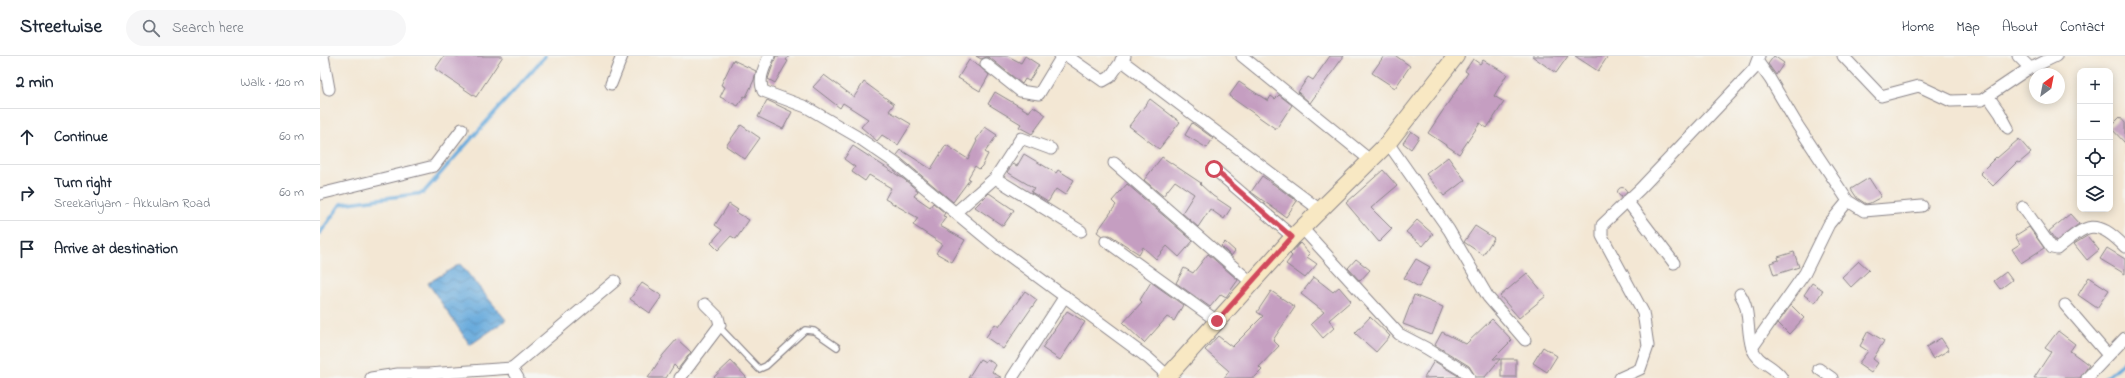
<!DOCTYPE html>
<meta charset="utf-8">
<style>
body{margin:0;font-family:"Indie Flower",sans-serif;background:#f6f6f7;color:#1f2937}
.controls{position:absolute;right:12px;top:12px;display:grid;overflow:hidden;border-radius:8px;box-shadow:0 2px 10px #0003}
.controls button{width:36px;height:36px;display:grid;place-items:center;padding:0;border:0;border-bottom:1px solid #e0e1e3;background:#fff;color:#1f2937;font:20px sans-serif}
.compass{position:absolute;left:1709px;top:12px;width:36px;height:36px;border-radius:50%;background:#fff;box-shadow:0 2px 10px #0003;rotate:32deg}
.stop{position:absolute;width:12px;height:12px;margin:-9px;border:3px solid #d1495b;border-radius:50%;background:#fff}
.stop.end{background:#d1495b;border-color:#fff;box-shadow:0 1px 4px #0008}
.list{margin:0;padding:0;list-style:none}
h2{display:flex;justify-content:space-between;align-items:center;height:52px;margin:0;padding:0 16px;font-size:17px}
h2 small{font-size:13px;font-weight:400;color:#747a83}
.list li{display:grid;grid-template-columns:26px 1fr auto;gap:12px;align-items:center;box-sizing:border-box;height:56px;padding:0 16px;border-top:1px solid #e0e1e3}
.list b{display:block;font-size:15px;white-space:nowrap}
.list p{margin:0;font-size:13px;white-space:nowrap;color:#747a83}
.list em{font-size:13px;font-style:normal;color:#747a83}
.icon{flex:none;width:22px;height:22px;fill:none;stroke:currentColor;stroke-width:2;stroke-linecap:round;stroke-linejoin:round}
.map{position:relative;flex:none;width:1805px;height:322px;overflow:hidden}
header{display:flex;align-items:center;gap:24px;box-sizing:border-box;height:56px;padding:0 20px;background:#fff;border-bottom:1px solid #e0e1e3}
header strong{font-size:19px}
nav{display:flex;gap:22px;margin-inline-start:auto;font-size:14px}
.search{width:280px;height:36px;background:#f6f6f7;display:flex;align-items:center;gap:10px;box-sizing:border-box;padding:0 14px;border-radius:22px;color:#747a83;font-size:15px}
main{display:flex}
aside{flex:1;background:#fff}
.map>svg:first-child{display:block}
</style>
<header>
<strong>Streetwise</strong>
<div class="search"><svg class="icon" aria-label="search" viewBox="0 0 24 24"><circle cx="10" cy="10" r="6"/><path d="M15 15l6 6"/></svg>Search here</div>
<nav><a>Home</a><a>Map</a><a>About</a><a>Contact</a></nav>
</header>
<main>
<aside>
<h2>2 min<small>Walk · 120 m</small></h2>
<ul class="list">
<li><svg class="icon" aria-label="ahead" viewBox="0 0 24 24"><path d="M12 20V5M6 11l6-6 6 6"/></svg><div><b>Continue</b></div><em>60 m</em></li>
<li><svg class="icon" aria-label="right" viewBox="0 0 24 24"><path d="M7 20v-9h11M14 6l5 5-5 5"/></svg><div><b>Turn right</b><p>Sreekariyam - Akkulam Road</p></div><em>60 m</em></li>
<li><svg class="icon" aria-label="arrive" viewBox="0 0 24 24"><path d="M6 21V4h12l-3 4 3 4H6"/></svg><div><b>Arrive at destination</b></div></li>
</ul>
</aside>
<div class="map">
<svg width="1805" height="322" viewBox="0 0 1805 322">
<defs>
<pattern id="water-waves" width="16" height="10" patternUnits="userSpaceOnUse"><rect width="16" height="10" fill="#68aadc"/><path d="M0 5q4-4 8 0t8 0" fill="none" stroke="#558ab4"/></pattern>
</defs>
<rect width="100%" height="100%" fill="#f6f6f2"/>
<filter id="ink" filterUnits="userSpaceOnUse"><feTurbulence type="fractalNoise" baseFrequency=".025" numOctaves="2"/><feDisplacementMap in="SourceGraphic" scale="8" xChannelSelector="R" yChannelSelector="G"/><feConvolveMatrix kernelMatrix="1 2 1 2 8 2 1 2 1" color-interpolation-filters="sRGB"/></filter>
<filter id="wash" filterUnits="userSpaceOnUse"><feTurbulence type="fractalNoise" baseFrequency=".012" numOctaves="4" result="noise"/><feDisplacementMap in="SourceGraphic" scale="16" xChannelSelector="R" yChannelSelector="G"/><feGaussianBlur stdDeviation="0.9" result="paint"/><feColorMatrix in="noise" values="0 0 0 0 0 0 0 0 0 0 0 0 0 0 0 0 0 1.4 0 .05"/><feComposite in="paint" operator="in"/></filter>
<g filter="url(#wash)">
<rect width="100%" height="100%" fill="#f3e7d4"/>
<polygon fill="url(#water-waves)" stroke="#45668c" points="140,208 186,264 150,289 108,227"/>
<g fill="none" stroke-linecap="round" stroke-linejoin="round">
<g stroke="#68aadc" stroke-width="3.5">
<polyline points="0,177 21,148 103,137 225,0"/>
<polyline points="1785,322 1805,305"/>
</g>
</g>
<g id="blocks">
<g fill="#c59ec1">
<polygon points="124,0 183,0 156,41 115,13"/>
<polygon points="469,0 466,4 468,5 455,27 448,23 456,0"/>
<polygon points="656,0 688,0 701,7 705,0 719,9 709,25 705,23 702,28 670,2 667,1 661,3"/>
<polygon points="1010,0 1024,0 990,47 978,36 988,21 993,24"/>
<polygon points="1064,0 1076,0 1090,10 1075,32 1052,17"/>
<polygon points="1212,0 1248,0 1236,17"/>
<polygon points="1255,0 1288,0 1278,15"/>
<polygon points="1454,0 1464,7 1456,19 1448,8"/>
<polygon points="1153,3 1160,8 1163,4 1187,18 1174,40 1184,46 1167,72 1160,67 1139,98 1108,77 1148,17 1145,15"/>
<polygon points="413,4 436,15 434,24 426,41 424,40 418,50 400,41 405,31 401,29"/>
<polygon points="649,4 659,10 669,19 660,35 638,22"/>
<polygon points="504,19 534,41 544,26 574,48 569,55 591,68 578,89 562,79 557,85 541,71 548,63 523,47 520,52 493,31"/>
<polygon points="919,26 948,45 951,40 955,43 959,39 972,49 956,73 909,40"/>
<polygon points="675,36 709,56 713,50 726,59 712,78 699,71 701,68 668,48"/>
<polygon points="830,43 860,66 839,93 809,70"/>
<polygon points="447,44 472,56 463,73 438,61"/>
<polygon points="1800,61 1805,67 1805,87 1790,71"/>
<polygon points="872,67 893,82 887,92 865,79"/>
<polygon points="421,69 440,82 425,103 406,90"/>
<polygon points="665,71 677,79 665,96 668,98 662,110 659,113 655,110 648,122 650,123 633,146 577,99 581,94 611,113 626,89 648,103 657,85 656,84"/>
<polygon points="1091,75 1099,81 1091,93 1083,87"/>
<polygon points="1699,83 1711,97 1699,107 1697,106 1673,130 1660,117 1676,101 1677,102"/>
<polygon points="533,90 585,124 598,135 594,140 610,151 613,147 625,157 623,160 626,161 620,170 645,184 632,206 616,197 622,188 593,169 598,162 565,143 571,132 549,119 545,125 532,116 535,111 524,103"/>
<polygon points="704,98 736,117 738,114 754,124 745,139 736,133 728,146 711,136 714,132 687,116 693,108 697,110"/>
<polygon points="842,101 881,127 880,128 893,140 911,152 904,163 890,153 878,171 862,157 874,138 855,125 843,140 824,124"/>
<polygon points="1128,101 1145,124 1124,140 1106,118"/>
<polygon points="1063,114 1077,130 1051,152 1072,173 1059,186 1026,147"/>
<polygon points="942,120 977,145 966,161 931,136"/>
<polygon points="1549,122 1561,141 1550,147 1546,148 1537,142 1531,133"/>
<polygon points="807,128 873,185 859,201 847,190 836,203 823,191 819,198 790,179 782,180 777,176 796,149 792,145"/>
<circle cx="1302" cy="136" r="4.5"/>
<polygon points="669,137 694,154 683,170 655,151"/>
<polygon points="409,148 418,154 416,156 429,164 416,183 411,180 398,194 391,187 402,174 395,169"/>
<polygon points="1750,158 1759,168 1736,185 1729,175"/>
<polygon points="1097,164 1113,178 1103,190 1086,176"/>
<polygon points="1155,170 1174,182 1163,199 1144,186"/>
<polygon points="1709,171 1724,192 1701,207 1692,193 1700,188 1695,180"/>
<polygon points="1767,180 1779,194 1767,204 1754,188"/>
<polygon points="905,186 915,195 911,200 901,190"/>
<polygon points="980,187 990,198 987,201 997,208 985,222 966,208 972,200 970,198"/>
<polygon points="1787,192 1805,203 1805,218 1780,203"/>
<polygon points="1474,196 1479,211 1454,219 1450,207 1459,204 1458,201"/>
<polygon points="888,198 918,224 906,241 901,238 890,251 856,227 864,212 873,217"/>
<polygon points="1036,203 1050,214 1040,225 1028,212"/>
<polygon points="1096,203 1110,211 1099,231 1084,222"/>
<polygon points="1539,205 1549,214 1531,231 1522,221"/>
<polygon points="1686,216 1692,224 1680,233 1674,225"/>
<polygon points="1207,217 1226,240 1199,262 1180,240"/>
<polygon points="994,221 1013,236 1019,231 1031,245 1009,264 1015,271 1003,282 991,268 1004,256 981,238"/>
<polygon points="1769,221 1789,234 1777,252 1758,239"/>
<polygon points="831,226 863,249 854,265 847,261 824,287 803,267 822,246 820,244"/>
<polygon points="322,227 342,240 330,257 310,243"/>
<polygon points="1492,227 1503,234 1495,247 1484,239"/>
<polygon points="705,235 717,244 683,293 666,281 675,268 679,271"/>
<polygon points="951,235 975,251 953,284 959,290 939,311 942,314 934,322 904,322 909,315 885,294 898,280 912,291 943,260 937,256"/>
<polygon points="1094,239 1123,251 1112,279 1083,268"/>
<polygon points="1471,249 1484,262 1469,278 1458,267"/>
<polygon points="747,255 765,266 740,304 722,292"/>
<polygon points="1050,261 1070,280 1056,296 1035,277"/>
<polygon points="1172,263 1192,284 1173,303 1180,303 1165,321 1156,321 1149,310 1115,289 1122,276 1146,288"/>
<polygon points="1548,275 1564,285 1553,303 1558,307 1551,317 1538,308 1548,295 1540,290"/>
<polygon points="1738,275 1755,288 1750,295 1769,309 1760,322 1714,322 1731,296 1725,292"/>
<polygon points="1621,282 1629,294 1613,303 1606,291"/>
<polygon points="357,283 371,296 358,313 354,309 346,322 328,322 343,299"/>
<polygon points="1223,291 1237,300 1227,316 1213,307"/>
<polygon points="660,303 665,306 667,303 676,309 672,316 682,322 648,322"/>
<rect x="1181" y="303" width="15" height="18"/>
<polygon points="411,305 427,322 393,322"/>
<polygon points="1114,305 1140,321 1104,322"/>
</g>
</g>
</g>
<g filter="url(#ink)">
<use href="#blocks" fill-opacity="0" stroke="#8a8488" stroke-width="1"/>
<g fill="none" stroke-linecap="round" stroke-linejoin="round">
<g stroke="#8a8488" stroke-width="8">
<polyline id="service" points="399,271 439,313 446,310 485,274 494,275 517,291"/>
</g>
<g stroke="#8a8488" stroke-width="13">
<g id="minor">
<polyline points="3,0 9,33"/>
<path d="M 449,0 C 444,13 438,22 443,35 L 486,51 L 536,80 L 574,106 L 672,187 L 828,302 L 848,320"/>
<polyline points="747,0 783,25 790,21 805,0"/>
<polyline points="922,0 1050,104"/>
<polyline points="1523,0 1561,40 1599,30 1631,45 1662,44 1705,15 1736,0"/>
<polyline points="1698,0 1710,12"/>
<polyline points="801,4 1000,154"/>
<polyline points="666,8 700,35 719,38 742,0"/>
<polyline points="291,28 302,0"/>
<polyline points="1668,40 1680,57 1688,72"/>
<polyline points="1068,87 1129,174 1168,241 1205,284"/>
<polyline points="794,107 932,227"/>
<polyline points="894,113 973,181"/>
<polyline points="675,122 761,175"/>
<polyline points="0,138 114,110 142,73"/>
<polyline points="1307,145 1354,207"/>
<polyline points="1528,145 1544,155 1602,150"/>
<path d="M 1703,151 L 1732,192 L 1737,193 C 1766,169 1775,160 1805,191"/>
<polyline points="636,156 675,122 701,82 731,93"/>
<polyline points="982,172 1079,278 1106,292 1145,316 1149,322"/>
<polyline points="786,185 897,265"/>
<path d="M 1420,238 C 1431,254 1426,274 1432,292 C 1438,308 1453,308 1462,322"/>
<polyline points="1745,249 1788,299"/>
<polyline points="1432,292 1485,217 1509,168 1528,145 1478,70 1450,23 1438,6"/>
<polyline points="192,312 295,225"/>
<polyline points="1499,313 1512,322"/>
<polyline points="51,322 78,318 108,318 192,312 198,322"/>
<polyline points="360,322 400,269 398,261 385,248"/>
<polyline points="692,322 745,240"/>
<polyline points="1300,322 1320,313 1328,290 1323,256 1282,180 1282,169 1320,133 1434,13 1439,0"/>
<polyline points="1767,322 1805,282"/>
</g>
</g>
<g stroke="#8a8488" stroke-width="18">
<polyline id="secondary" points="846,322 973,181 1068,87 1136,0"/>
</g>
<use href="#service" stroke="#fff" stroke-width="5.5"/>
<use href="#minor" stroke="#fff" stroke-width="11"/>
<use href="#secondary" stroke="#f8e8c3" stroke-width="16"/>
</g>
</g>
<g fill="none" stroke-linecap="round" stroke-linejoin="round" filter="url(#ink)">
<polyline stroke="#d1495b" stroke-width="5" points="894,113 972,181 897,265"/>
</g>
</svg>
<div class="controls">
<button>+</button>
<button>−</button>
<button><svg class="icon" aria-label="locate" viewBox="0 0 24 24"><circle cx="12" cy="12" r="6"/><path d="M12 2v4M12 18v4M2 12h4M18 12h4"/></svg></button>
<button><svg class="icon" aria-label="layers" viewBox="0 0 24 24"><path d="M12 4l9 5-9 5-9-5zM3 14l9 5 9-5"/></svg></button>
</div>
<svg class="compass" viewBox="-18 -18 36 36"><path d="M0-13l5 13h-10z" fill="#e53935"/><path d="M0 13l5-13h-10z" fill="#747a83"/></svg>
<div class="stop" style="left:894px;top:113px"></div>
<div class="stop end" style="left:897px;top:265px"></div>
</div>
</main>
